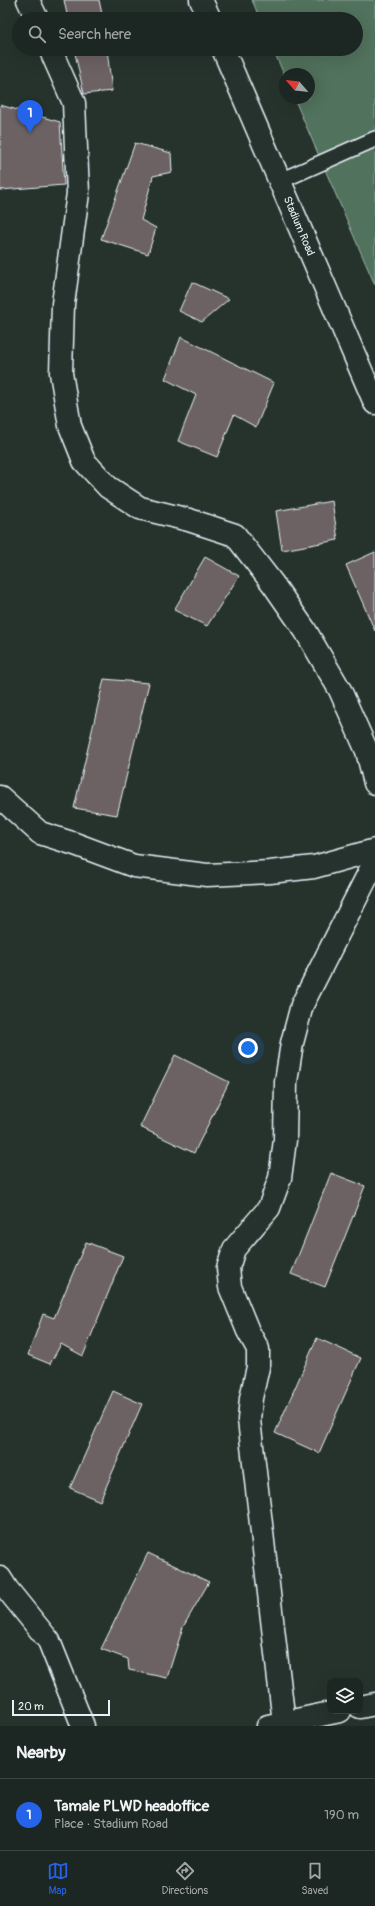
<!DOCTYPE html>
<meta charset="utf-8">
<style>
body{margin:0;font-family:Pangolin,sans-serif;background:#252e2a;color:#f1f3f6}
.controls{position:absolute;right:12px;bottom:12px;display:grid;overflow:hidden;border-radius:8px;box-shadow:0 4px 16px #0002}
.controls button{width:36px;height:36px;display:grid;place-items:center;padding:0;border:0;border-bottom:1px solid #3a4340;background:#1c2622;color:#f1f3f6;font:20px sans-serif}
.compass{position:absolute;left:279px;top:68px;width:36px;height:36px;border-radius:50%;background:#1c2622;box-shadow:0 4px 16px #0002;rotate:298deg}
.scale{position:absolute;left:12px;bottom:10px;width:98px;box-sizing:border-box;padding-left:4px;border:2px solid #e8f1f8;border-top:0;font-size:11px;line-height:14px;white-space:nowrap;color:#e8f1f8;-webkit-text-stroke:3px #26332d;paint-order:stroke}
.you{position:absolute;left:248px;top:1048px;width:14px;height:14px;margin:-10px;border:3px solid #fff;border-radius:50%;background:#1a73e8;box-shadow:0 0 0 6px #1a73e833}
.badge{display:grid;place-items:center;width:26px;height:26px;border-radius:50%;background:#2563eb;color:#fff;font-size:13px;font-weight:700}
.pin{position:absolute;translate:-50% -33px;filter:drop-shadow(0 1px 2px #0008)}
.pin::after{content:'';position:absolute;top:21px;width:14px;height:12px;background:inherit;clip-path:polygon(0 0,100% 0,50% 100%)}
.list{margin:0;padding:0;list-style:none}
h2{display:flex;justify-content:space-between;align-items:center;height:52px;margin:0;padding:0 16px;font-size:17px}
h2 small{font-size:13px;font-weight:400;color:#a0a5a5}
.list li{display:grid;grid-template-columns:26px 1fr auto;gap:12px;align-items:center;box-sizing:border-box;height:72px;padding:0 16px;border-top:1px solid #3a4340}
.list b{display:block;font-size:15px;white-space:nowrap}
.list p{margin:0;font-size:13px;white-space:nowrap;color:#a0a5a5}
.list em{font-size:13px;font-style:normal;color:#a0a5a5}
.icon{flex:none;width:22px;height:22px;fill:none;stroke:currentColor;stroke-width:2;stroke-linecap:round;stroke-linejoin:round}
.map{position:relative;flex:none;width:375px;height:1726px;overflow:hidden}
.search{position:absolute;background:#1c2622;box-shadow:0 4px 16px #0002;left:12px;right:12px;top:12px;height:44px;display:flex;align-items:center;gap:10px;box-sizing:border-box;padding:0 14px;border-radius:22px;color:#a0a5a5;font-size:15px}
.sheet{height:124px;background:#1c2622}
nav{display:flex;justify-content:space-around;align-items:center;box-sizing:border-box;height:56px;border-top:1px solid #3a4340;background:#1c2622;font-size:11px;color:#a0a5a5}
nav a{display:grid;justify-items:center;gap:2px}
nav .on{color:#2563eb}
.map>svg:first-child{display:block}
</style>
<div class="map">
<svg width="375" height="1726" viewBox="0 0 375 1726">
<rect width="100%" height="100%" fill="#26332d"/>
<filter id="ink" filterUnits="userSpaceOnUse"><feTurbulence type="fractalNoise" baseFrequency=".025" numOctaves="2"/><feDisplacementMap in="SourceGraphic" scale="8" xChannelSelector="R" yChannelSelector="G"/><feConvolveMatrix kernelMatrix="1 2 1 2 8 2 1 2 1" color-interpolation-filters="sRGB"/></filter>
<g filter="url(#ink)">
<polygon fill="#51725c" stroke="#9cb2aa" points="252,0 375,0 375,285 294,98 309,98 309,74 285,74 285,77 273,49 356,49 356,19 260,19"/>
<g fill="#6d6264" stroke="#e8f1f8">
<polygon points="64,0 99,0 103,19 68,19"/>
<polygon points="74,49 107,49 112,91 84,94"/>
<polygon points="0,105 60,122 64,185 0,190"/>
<polygon points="135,143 171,153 172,172 153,176 141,220 156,228 148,254 101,239"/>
<polygon points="192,282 229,299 202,322 179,311"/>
<polygon points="181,337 274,383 256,427 234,415 217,457 178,441 196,395 165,379"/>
<polygon points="332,501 338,540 282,550 276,511"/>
<polygon points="375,552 375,631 346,565"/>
<polygon points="205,557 239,576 207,626 174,610"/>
<polygon points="104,679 149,683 117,815 74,808"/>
<polygon points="175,1055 229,1082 194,1153 140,1127"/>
<polygon points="331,1173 365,1186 325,1287 291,1274"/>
<polygon points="86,1242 123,1256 83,1356 61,1344 50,1364 28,1355 43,1314 54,1318"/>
<polygon points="317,1338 361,1358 319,1453 275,1433"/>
<polygon points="113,1391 142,1404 100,1501 70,1488"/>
<polygon points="148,1553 209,1582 183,1627 167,1678 129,1670 128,1659 101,1649"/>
</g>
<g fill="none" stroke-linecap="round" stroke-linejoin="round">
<g stroke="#e8f1f8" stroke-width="18">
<polyline id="service" points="280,181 375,139"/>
</g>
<g stroke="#e8f1f8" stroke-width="25">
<g id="minor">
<polyline points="28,0 37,19"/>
<polyline points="50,49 74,103 78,193 63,304 61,373 70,426 84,461 108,487 140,508 189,520 235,535 273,584 305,630 340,690 367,751 375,783"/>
<polyline points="0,797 40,833 75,844 134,866 207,875 270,872 314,867 375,850"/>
<polyline points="0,1578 7,1589 49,1641 83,1726"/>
<polyline points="360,1707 375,1704"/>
<polyline points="284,1723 249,1420 251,1398 258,1367 258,1349 248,1331 230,1287 228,1268 234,1249 269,1208 280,1178 285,1140 286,1082 292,1043 302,1005 375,861"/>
<polyline points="268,1726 340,1711"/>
</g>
</g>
<g stroke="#e8f1f8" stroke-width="25">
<g id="secondary">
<polyline points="201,0 210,19"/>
<polyline points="223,49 375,403"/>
</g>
</g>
<use href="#service" stroke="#26332d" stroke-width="15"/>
<use href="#minor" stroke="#26332d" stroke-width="22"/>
<use href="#secondary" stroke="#26332d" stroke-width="22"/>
</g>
</g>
<g text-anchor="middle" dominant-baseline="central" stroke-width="3" stroke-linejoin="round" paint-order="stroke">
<g font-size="11" fill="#e8f1f8" stroke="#26332d">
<text transform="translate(299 226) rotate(67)">Stadium Road</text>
</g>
</g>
</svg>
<div class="controls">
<button><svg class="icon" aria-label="layers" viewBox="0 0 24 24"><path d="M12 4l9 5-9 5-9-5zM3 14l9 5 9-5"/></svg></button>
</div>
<svg class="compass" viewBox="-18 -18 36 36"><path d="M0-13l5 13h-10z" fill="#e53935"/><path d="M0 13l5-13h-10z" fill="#a0a5a5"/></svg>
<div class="scale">20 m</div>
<div class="you"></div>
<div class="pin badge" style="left:30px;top:133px">1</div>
<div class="search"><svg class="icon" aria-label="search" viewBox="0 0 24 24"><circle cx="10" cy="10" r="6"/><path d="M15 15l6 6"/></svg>Search here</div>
</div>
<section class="sheet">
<h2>Nearby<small></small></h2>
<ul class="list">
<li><span class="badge">1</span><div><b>Tamale PLWD headoffice</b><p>Place · Stadium Road</p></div><em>190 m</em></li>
</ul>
</section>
<nav>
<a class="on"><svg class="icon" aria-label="map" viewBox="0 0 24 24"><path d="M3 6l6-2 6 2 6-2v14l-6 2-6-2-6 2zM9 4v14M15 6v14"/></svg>Map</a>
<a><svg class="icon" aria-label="directions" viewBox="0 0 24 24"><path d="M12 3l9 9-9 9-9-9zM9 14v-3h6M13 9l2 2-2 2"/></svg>Directions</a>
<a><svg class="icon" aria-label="saved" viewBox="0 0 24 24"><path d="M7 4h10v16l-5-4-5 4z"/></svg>Saved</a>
</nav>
